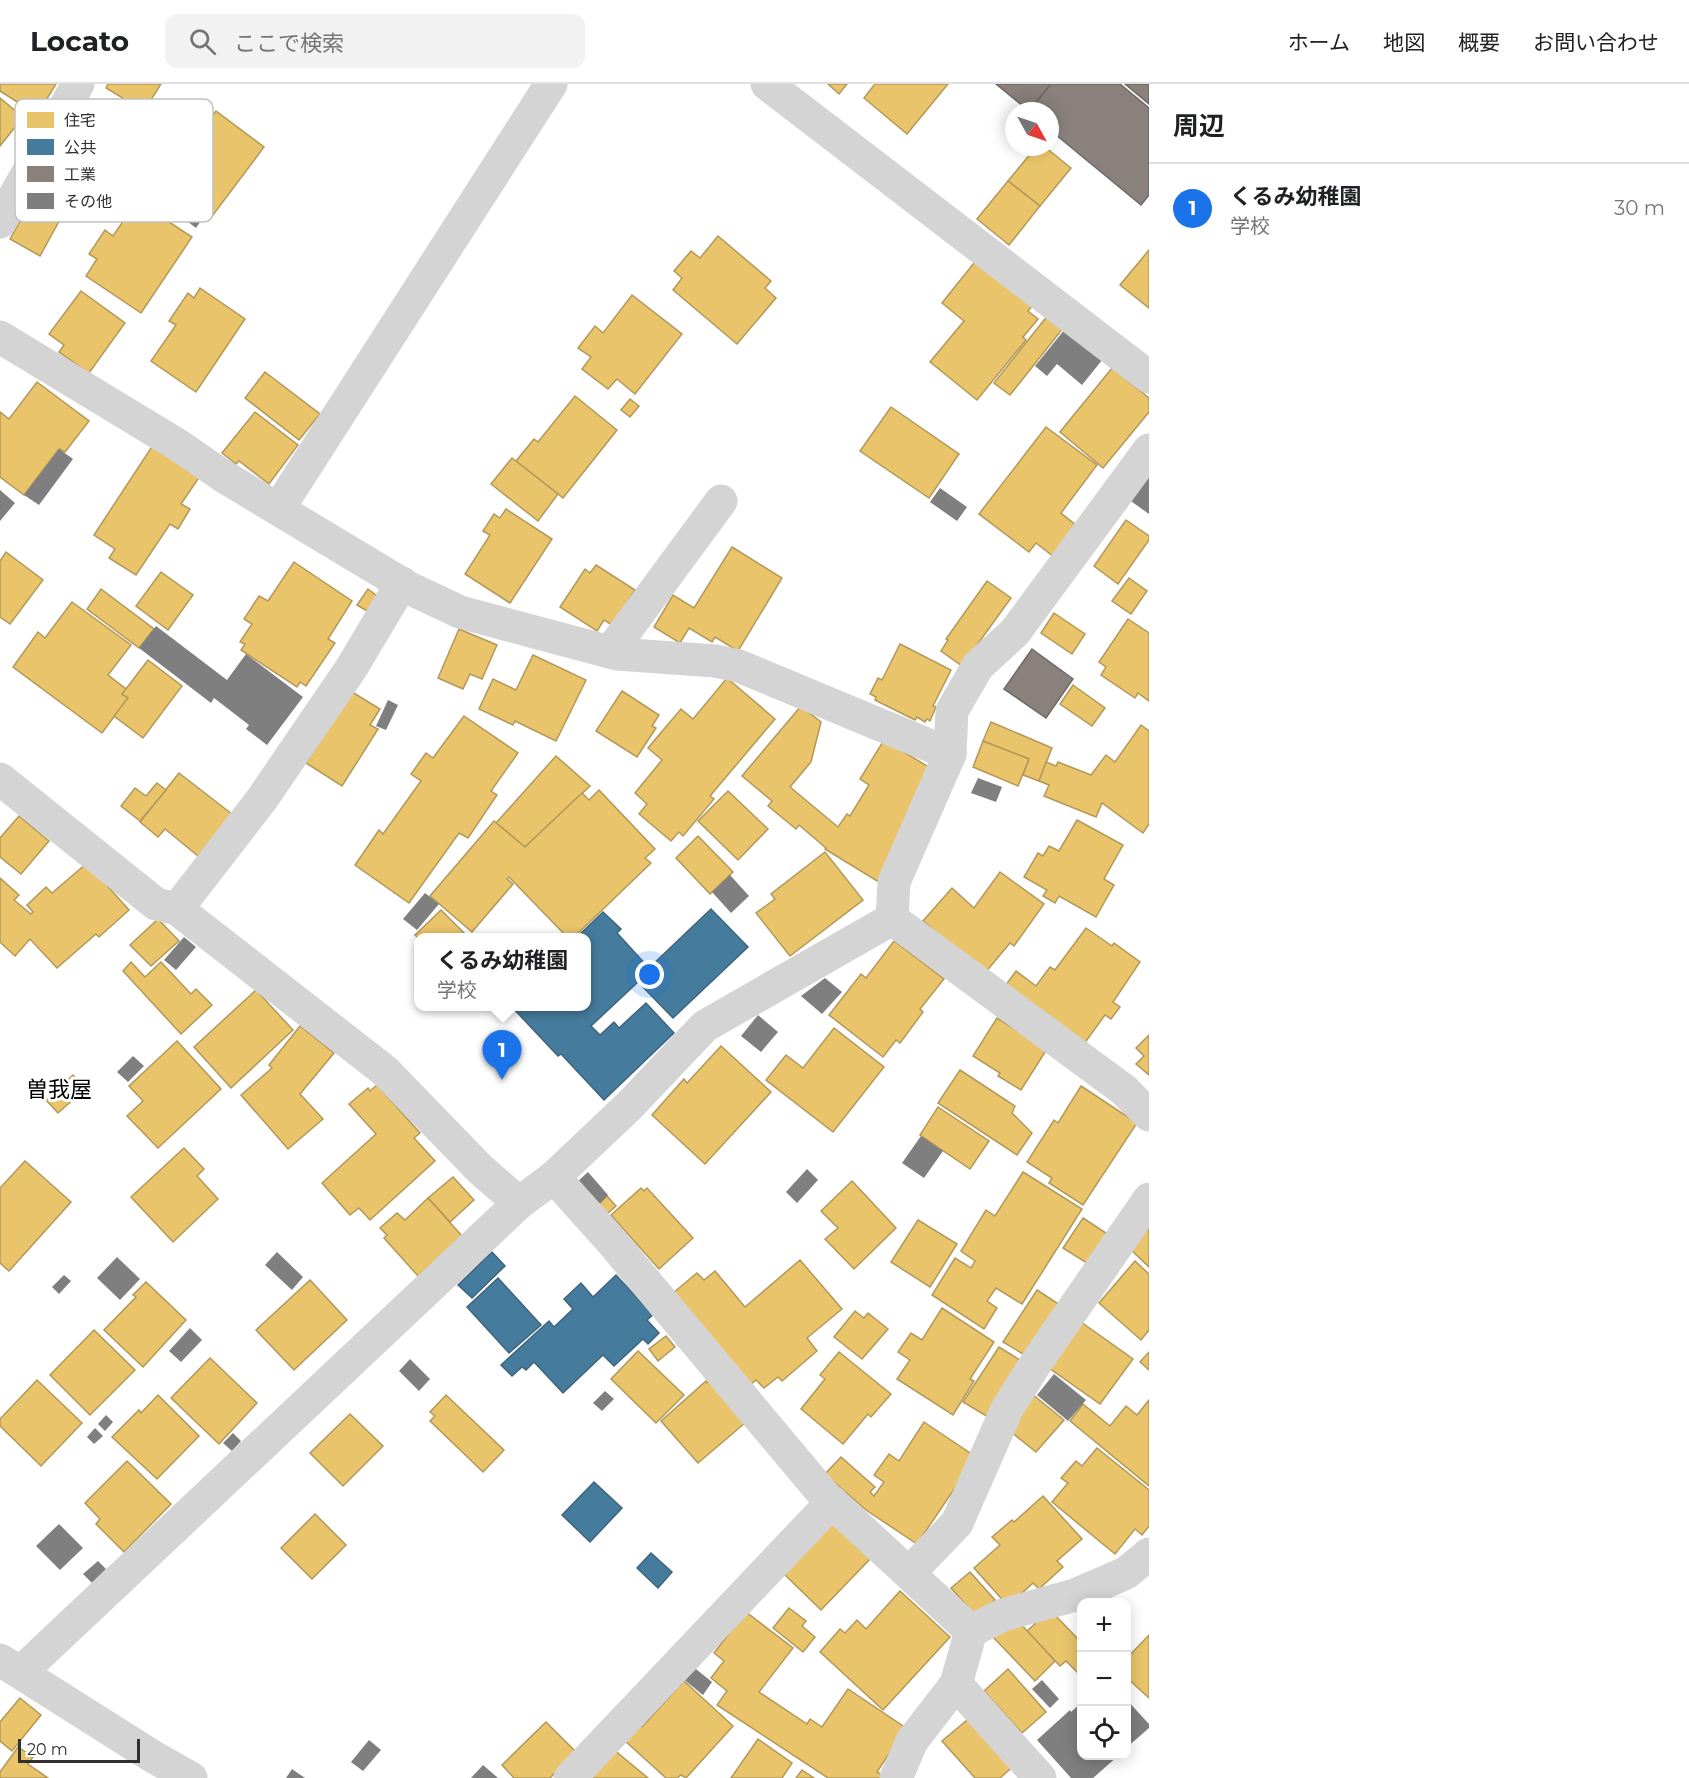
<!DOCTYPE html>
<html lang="ja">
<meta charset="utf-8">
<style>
body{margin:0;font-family:Montserrat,"Noto Sans JP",sans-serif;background:#f2f2f2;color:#202124}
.controls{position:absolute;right:18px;bottom:18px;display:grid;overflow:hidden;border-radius:12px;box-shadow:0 3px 15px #0003}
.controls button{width:54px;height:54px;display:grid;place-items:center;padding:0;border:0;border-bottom:2px solid #e0e0e0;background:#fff;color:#202124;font:30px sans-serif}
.compass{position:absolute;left:1005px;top:18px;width:54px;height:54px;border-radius:50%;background:#fff;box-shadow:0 3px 15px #0003;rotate:130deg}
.scale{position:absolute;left:18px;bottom:15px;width:122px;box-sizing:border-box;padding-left:6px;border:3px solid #303030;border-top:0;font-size:16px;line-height:21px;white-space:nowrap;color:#303030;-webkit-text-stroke:4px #fff;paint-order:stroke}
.you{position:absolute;left:650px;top:891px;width:21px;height:21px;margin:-15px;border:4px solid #fff;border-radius:50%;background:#1a73e8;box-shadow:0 0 0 9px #1a73e833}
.badge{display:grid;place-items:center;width:39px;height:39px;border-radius:50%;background:#1a73e8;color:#fff;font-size:20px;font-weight:700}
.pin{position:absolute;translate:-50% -50px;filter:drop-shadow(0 2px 3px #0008)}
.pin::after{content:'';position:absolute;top:32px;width:21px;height:18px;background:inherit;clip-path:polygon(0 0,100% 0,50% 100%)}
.popup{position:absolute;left:414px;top:849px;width:177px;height:78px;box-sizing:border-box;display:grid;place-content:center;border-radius:12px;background:#fff;filter:drop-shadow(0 2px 4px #0005);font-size:20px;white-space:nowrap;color:#757577}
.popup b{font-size:22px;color:#202124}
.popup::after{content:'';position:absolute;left:50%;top:100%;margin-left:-12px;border:12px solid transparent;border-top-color:#fff}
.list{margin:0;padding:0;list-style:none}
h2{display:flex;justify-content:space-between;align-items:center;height:78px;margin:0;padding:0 24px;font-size:26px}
h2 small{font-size:20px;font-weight:400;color:#757577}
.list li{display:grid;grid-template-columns:39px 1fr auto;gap:18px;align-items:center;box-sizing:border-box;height:90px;padding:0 24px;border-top:2px solid #e0e0e0}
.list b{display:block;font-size:22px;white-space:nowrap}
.list p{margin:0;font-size:20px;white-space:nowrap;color:#757577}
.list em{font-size:20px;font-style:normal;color:#757577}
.icon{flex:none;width:33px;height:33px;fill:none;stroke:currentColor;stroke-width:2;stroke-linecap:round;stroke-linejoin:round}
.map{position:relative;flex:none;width:1149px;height:1694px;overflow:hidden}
header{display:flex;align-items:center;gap:36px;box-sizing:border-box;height:84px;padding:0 30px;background:#fff;border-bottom:2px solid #e0e0e0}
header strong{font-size:28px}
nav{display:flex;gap:33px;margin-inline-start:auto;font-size:21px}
.search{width:420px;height:54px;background:#f2f2f2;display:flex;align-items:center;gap:15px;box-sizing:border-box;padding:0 21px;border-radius:12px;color:#757577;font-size:22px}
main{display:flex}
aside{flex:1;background:#fff}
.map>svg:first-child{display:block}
</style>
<header>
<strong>Locato</strong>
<div class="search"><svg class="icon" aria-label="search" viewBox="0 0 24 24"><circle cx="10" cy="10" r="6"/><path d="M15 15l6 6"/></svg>ここで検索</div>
<nav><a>ホーム</a><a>地図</a><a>概要</a><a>お問い合わせ</a></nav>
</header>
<main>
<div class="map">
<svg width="1149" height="1694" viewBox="0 0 1149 1694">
<rect width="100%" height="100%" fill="#fff"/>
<g fill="#e9c46a" stroke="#b29859" stroke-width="1.5">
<polygon points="0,0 56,0 42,23 38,20 33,28 0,7"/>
<polygon points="108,0 161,0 144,27 106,4"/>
<polygon points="828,0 847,0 839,10"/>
<polygon points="875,0 948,0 907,50 864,14"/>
<polygon points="0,14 23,33 0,62"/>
<polygon points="108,27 160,67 136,98 100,71 74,104 52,87 79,53 85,57"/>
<polygon points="216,27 264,63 210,135 167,103 180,86 176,82"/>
<polygon points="1036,63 1045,63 1071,84 1040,122 1008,97"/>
<polygon points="1008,97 1040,122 1009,161 977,135"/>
<polygon points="34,113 63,130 40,172 10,155"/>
<polygon points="137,117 192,153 141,229 86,192 97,175 89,170 105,146 113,152"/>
<polygon points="718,152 771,197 765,204 776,214 737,260 673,206 682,194 674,187 691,167 700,174"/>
<polygon points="1149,166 1149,224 1120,201"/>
<polygon points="978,174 1034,220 1028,227 1038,235 1023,253 1026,256 977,316 930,278 964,237 942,219"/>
<polygon points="200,204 245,235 196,308 151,277 176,241 169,237 188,209 194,214"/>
<polygon points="81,207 125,239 89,289 59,268 64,261 49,250"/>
<polygon points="632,211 682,250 635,310 617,295 608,305 582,285 591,273 578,264 595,242 603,249"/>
<polygon points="1048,231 1064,243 1010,311 994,299"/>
<polygon points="1112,284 1149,314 1149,328 1103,384 1060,348"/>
<polygon points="265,288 320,330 299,356 245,314"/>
<polygon points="37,298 89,337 65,368 59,365 24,411 0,393 0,328 9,335"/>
<polygon points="575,312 617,346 563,414 516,377 534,355 538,358"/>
<polygon points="630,315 639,322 630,333 621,326"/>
<polygon points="891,323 959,370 929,414 860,367"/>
<polygon points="255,328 298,361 269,400 239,377 236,380 222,369"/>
<polygon points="1046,343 1097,381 1061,429 1077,442 1054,473 1036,459 1029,468 979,430"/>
<polygon points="153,361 200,392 181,420 190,425 178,445 170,440 136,491 109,474 115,465 94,451"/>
<polygon points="512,374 558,410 538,437 491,400"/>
<polygon points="506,425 552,455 510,519 465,490 490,451 483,447 494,430 500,434"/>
<polygon points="1126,436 1149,452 1149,456 1118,500 1094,482"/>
<polygon points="732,463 782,494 738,567 715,553 712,558 689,544 680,559 654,543 673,511 694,524"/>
<polygon points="6,468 43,496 10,540 0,533 0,477"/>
<polygon points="294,478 352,517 328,555 335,559 306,602 300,598 297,603 241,566 245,560 240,558 252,540 244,535 259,512 268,517"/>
<polygon points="596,481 635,506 612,541 604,536 597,547 560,523 585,485 590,489"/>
<polygon points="161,488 193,511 168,546 136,522"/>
<polygon points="1129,494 1147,507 1131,530 1112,517"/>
<polygon points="987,497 1011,514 962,582 941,567 948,556 946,555"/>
<polygon points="101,505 154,545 139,564 87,525"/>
<polygon points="368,505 377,512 367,527 357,521"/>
<polygon points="72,518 131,561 108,591 126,605 122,610 128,614 102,649 13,583 38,548 45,554"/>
<polygon points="1054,529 1085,550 1072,570 1041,549"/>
<polygon points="1128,535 1149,549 1149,617 1138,609 1135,614 1101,591 1106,583 1099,578"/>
<polygon points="459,545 497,561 482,595 470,590 463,605 438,594"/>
<polygon points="900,560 951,586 933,622 936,623 930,637 927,635 925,638 917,633 915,636 875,616 876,613 870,610 878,594 882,596"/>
<polygon points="533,571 586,596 556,657 515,637 513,641 479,625 493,595 516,606"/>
<polygon points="148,576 182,602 143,654 114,632 128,614 122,610"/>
<polygon points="727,594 775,635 710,712 714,715 683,752 679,748 671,757 639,730 647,720 635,709 662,676 648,664 681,625 693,635"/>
<polygon points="1073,601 1105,624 1092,642 1060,620"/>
<polygon points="622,607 659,631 652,642 656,644 637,673 596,647"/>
<polygon points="352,608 380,625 370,641 378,645 342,702 306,679"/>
<polygon points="801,622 821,638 811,678 790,703 838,743 847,730 850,732 869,701 860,695 884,656 942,691 882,800 825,765 826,764 799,741 796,745 768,722 772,717 742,692"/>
<polygon points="464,632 518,669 491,707 497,711 468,754 459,749 409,819 355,781 379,746 383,750 421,697 411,690 426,669 433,674"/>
<polygon points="991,638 1052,664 1039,697 1023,691 1029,675 983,657"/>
<polygon points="1141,641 1149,647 1149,740 1143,749 1102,719 1096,733 1044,712 1049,701 1039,697 1046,678 1056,682 1058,678 1091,691 1106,671 1115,678"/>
<polygon points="983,657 1029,675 1018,702 973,683"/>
<polygon points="556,672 590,702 525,763 496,739"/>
<polygon points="179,689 232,730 198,772 165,745 158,753 140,738"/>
<polygon points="157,699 166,706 140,737 121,722 135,704 146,712"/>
<polygon points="599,706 655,765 645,774 651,779 573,854 568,854 509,793 507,795 513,800 472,848 430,812 494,737 525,763 582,709 589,716"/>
<polygon points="728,707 768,745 738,776 698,737"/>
<polygon points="19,732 49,757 21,790 0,773 0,754"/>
<polygon points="1077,736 1123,761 1104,795 1114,801 1096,833 1059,812 1055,819 1043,812 1047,806 1024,793 1038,769 1043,772 1049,762 1059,767"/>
<polygon points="698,752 733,788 710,810 676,774"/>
<polygon points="825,768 863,816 790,872 756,829 775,815 771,810"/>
<polygon points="87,779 129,826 99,853 96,850 57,884 30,855 15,872 0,858 0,794 19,811 14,816 31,830 33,828 27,821 46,803 52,809"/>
<polygon points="1000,788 1044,820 1014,862 1010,859 985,889 923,837 952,804 974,824"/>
<polygon points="441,826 467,852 465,854 418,854 415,851"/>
<polygon points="158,835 179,857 151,882 130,861"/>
<polygon points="1086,844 1112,862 1114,859 1140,878 1113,918 1120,923 1111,935 1105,931 1084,960 1005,902 1016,887 1036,902 1050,883 1055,886"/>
<polygon points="894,857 944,895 920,925 923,928 900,959 896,956 883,973 829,931 861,890 866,894"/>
<polygon points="131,878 145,893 161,878 191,910 196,905 212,921 181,950 123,887"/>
<polygon points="256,906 293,946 231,1004 194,963"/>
<polygon points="997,934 1047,965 1021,1006 998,992 1000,989 973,972"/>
<polygon points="300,942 334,969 300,1010 323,1035 288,1065 241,1011 272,984 269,981"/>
<polygon points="834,944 884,983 833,1048 766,996 786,971 803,984"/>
<polygon points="1149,951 1149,991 1136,980 1144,972 1136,964"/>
<polygon points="177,957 221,1005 158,1064 127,1032 143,1017 129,1002"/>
<polygon points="721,962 771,1008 705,1080 652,1031 684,995 687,999"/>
<polygon points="960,986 1015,1022 1012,1029 1032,1049 1017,1071 938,1019"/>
<polygon points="73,991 85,1005 58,1029 46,1016"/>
<polygon points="377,1001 420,1049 414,1054 435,1077 370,1136 359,1124 350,1131 322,1099 376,1050 349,1020 368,1004 370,1007"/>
<polygon points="1081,1002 1137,1039 1083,1121 1049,1099 1052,1094 1027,1078 1054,1036 1058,1039"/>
<polygon points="938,1023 989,1057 970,1085 920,1051"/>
<polygon points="184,1064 204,1085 197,1092 218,1115 173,1158 131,1113"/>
<polygon points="25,1077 71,1118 9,1187 0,1179 0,1104"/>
<polygon points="1023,1088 1082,1125 1022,1220 996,1204 987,1217 997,1224 984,1245 932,1211 955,1174 971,1184 975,1177 961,1167 986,1126 995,1132"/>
<polygon points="453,1093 474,1116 450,1138 428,1114"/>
<polygon points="852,1097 896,1144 854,1185 825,1155 838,1144 821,1127"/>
<polygon points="641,1104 644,1107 647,1104 693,1154 659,1185 611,1131"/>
<polygon points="607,1112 616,1122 607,1130 599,1120"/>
<polygon points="428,1114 462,1152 418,1192 384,1154 387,1151 380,1144 397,1129 405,1136"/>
<polygon points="1083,1134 1109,1151 1090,1181 1063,1164"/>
<polygon points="918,1136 957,1160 930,1203 891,1178"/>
<polygon points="1149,1144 1149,1183 1129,1164"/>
<polygon points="800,1176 842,1225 807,1254 817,1267 782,1297 778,1293 764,1304 756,1296 750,1301 673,1209 697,1189 704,1196 715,1187 745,1223"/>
<polygon points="1135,1177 1149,1190 1149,1246 1141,1256 1099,1219"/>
<polygon points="310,1196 347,1236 294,1286 256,1246"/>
<polygon points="146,1198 186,1236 143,1283 104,1246 136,1213 133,1211"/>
<polygon points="1037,1206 1060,1221 1028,1273 1003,1258"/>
<polygon points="942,1224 994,1258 970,1295 974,1297 953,1331 897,1295 910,1276 898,1268 911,1249 922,1256"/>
<polygon points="855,1227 864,1234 868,1229 888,1245 862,1275 834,1253"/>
<polygon points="1081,1238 1133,1275 1100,1320 1049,1284"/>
<polygon points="94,1246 135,1286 90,1331 50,1291"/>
<polygon points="666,1252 675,1263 658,1277 649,1265"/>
<polygon points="999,1263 1023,1278 988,1333 963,1318"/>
<polygon points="638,1267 684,1311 656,1339 611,1295"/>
<polygon points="839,1268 891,1310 871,1333 868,1330 843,1360 801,1325 825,1295 820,1291"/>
<polygon points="1149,1268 1149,1286 1140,1278"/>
<polygon points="210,1274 257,1319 219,1360 171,1314"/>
<polygon points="713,1295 745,1339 698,1379 661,1337 706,1297 707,1299"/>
<polygon points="37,1296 82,1339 41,1382 0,1342 0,1335"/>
<polygon points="1032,1310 1064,1336 1036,1368 1011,1348"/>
<polygon points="158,1311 199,1352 157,1395 112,1353 139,1326 141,1329"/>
<polygon points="446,1311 504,1366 483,1388 430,1337 435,1332 430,1328"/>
<polygon points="1149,1316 1149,1402 1070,1337 1083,1320 1110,1342 1126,1322 1137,1331"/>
<polygon points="350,1330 383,1362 343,1402 310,1369"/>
<polygon points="924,1338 976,1373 917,1460 866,1426 825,1390 841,1373 875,1403 870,1408 874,1412 884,1398 874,1391 889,1370 899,1377"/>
<polygon points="1097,1364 1149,1406 1149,1442 1142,1451 1135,1445 1115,1470 1052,1418 1068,1399 1061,1394 1076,1377 1082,1382"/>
<polygon points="127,1377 171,1420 124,1468 96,1440 100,1435 85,1419"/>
<polygon points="1043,1412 1082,1455 1057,1477 1063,1483 1039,1505 1033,1499 1008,1522 974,1484 1000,1461 992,1453 1012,1436 1014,1438"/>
<polygon points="315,1430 346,1461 312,1495 281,1464"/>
<polygon points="834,1437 872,1473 821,1526 784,1490"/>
<polygon points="970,1488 995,1516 977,1533 951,1504"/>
<polygon points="900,1507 950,1553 883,1626 820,1568 840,1545 845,1549 857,1536 866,1545"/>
<polygon points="789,1524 806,1537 802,1542 815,1553 803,1568 773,1544"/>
<polygon points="1050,1526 1082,1559 1082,1593 1066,1577 1060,1582 1027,1547"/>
<polygon points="746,1528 793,1564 759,1608 807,1640 810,1635 822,1643 848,1605 906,1644 877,1688 882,1691 880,1694 828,1694 717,1621 727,1607 711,1594 724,1577 714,1569"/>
<polygon points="1019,1538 1055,1577 1035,1597 992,1552"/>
<polygon points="1149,1551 1149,1614 1126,1593 1126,1575"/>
<polygon points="1008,1585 1046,1628 1022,1649 984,1607"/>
<polygon points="684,1597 733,1642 686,1694 681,1691 677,1694 666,1694 624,1656 638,1639 642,1643"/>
<polygon points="20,1614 41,1631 12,1667 0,1657 0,1638"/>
<polygon points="973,1631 1016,1680 1000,1694 975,1694 942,1657"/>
<polygon points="546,1638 576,1668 550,1694 514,1694 502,1681"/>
<polygon points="758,1655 792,1679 782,1694 731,1694"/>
<polygon points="18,1663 33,1673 28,1680 48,1694 0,1694 0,1688"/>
<polygon points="613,1665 648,1694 589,1694"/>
<polygon points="802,1686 814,1694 796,1694"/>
</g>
<g fill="#457b9d" stroke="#3f647c" stroke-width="1.5">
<polygon points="711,825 748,863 673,934 638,898 591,942 600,951 614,938 619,944 646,919 674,949 604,1016 561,970 558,972 511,922 586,922 586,854 576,854 603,828 621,845 617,849 649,884"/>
<polygon points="492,1168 505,1182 472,1214 458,1201"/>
<polygon points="616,1191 653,1231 647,1236 659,1249 648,1260 643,1255 614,1282 603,1271 563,1309 534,1278 526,1286 522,1283 512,1292 501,1281 549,1237 554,1243 573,1225 564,1215 581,1199 593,1213"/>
<polygon points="498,1194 541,1241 509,1269 467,1223"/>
<polygon points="594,1398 622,1424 590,1458 562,1431"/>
<polygon points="651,1469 672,1488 658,1504 637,1484"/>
</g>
<g fill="#8a817c" stroke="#6f6965" stroke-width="1.5">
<polygon points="996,0 1051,0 1029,27"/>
<polygon points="1051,0 1120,0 1149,24 1149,111 1141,121 1050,46 1050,27 1029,27"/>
<polygon points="1125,0 1149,0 1149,20"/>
<polygon points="1032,565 1073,595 1046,634 1004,605"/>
</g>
<g fill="#7f7f7f">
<polygon points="181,113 205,131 196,144 172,126"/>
<polygon points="1065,245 1103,275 1082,301 1057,280 1047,292 1035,282"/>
<polygon points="59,365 73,375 39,421 24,411"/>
<polygon points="1149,391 1149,430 1128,415"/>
<polygon points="940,404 967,423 957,437 930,418"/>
<polygon points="0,406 15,419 0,437"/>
<polygon points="156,542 227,596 246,570 303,613 267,661 246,645 249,641 214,614 211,619 139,564"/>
<polygon points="388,616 398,621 386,646 376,642"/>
<polygon points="978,694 1002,703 996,718 971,709"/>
<polygon points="730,791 749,812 731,829 712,808"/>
<polygon points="425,809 439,820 417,846 403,835"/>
<polygon points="184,853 196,863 176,886 164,876"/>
<polygon points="825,894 842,908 822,930 801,912"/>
<polygon points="758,931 778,948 761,968 741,952"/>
<polygon points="133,972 144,982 128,998 117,988"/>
<polygon points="921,1052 943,1067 924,1094 902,1079"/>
<polygon points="807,1085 818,1096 797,1119 786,1108"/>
<polygon points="588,1088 608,1111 599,1120 577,1098"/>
<polygon points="277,1168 303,1193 292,1206 265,1181"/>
<polygon points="117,1173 140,1195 120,1216 97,1194"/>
<polygon points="64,1191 71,1197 59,1210 52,1203"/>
<polygon points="190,1244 202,1256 181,1278 169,1267"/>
<polygon points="410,1275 430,1295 419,1307 399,1287"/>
<polygon points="1054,1290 1086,1316 1068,1337 1037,1311"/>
<polygon points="605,1307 614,1315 602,1327 593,1319"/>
<polygon points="106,1331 113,1338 105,1347 98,1340"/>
<polygon points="95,1344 103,1352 94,1360 87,1353"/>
<polygon points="233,1349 241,1357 232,1367 223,1359"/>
<polygon points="59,1440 83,1464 60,1486 36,1462"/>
<polygon points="98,1477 106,1485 92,1499 83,1490"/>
<polygon points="691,1581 712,1598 703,1611 682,1594"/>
<polygon points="1042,1596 1059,1615 1050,1624 1032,1605"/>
<polygon points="1126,1615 1149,1640 1149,1644 1126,1664"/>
<polygon points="1082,1618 1082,1672 1118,1672 1093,1694 1071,1694 1037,1656 1070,1626 1071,1628"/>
<polygon points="369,1656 381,1666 363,1687 351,1678"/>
<polygon points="483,1681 498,1694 471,1694"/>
<polygon points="292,1685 305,1694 286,1694"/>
</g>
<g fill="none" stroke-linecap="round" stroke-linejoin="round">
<g stroke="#d4d4d4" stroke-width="33">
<polyline points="767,0 1149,293"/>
<polyline points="0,138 78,0"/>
<polyline points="0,253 178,361 223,392 409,504 460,528 617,570 715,577 739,582 950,670"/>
<polyline points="279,424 551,0"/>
<polyline points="610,568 721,417"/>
<polyline points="0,695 156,820 177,825 385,987 480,1085 519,1119"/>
<polyline points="177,825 262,715 352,583 402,499"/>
<polyline points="892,835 894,798 950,670 952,627 978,582 1015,548 1149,366"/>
<polyline points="892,835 1124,1006 1149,1031"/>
<polyline points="554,1093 613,1159 825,1412 971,1547"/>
<polyline points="909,1489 957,1439 1007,1325 1036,1279 1149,1115"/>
<polyline points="0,1576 152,1672 191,1694"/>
<polyline points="21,1588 519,1119 554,1093 629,1022 705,942 892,835"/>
<polyline points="956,1600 1040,1694"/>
<polyline points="570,1694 832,1418"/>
<polyline points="896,1694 912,1657 956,1600 971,1547 1003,1531 1075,1511 1126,1489 1149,1470"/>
</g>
</g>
<g text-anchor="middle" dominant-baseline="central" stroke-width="6" stroke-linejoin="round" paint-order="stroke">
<g font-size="22" fill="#000" stroke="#fff">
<text x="59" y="1005">曽我屋</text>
</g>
</g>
<rect x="15" y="15" width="198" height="123" rx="9" fill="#fff" stroke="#c1c1c1" stroke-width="1.5"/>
<rect x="27" y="28" width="27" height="16" fill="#e9c46a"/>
<rect x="27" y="55" width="27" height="16" fill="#457b9d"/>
<rect x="27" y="82" width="27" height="16" fill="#8a817c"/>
<rect x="27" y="109" width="27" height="16" fill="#7f7f7f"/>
<g font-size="16" fill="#303030">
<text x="64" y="42">住宅</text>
<text x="64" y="69">公共</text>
<text x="64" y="96">工業</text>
<text x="64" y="123">その他</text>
</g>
</svg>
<div class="controls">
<button>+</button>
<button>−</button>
<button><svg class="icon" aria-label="locate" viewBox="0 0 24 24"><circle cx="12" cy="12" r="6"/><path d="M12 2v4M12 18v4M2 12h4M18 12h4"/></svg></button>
</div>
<svg class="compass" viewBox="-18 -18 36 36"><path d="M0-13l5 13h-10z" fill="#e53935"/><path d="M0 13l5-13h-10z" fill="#757577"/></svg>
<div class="scale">20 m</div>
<div class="you"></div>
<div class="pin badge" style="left:502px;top:996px">1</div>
<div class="popup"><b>くるみ幼稚園</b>学校</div>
</div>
<aside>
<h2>周辺<small></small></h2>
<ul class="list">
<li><span class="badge">1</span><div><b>くるみ幼稚園</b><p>学校</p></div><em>30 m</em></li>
</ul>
</aside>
</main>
